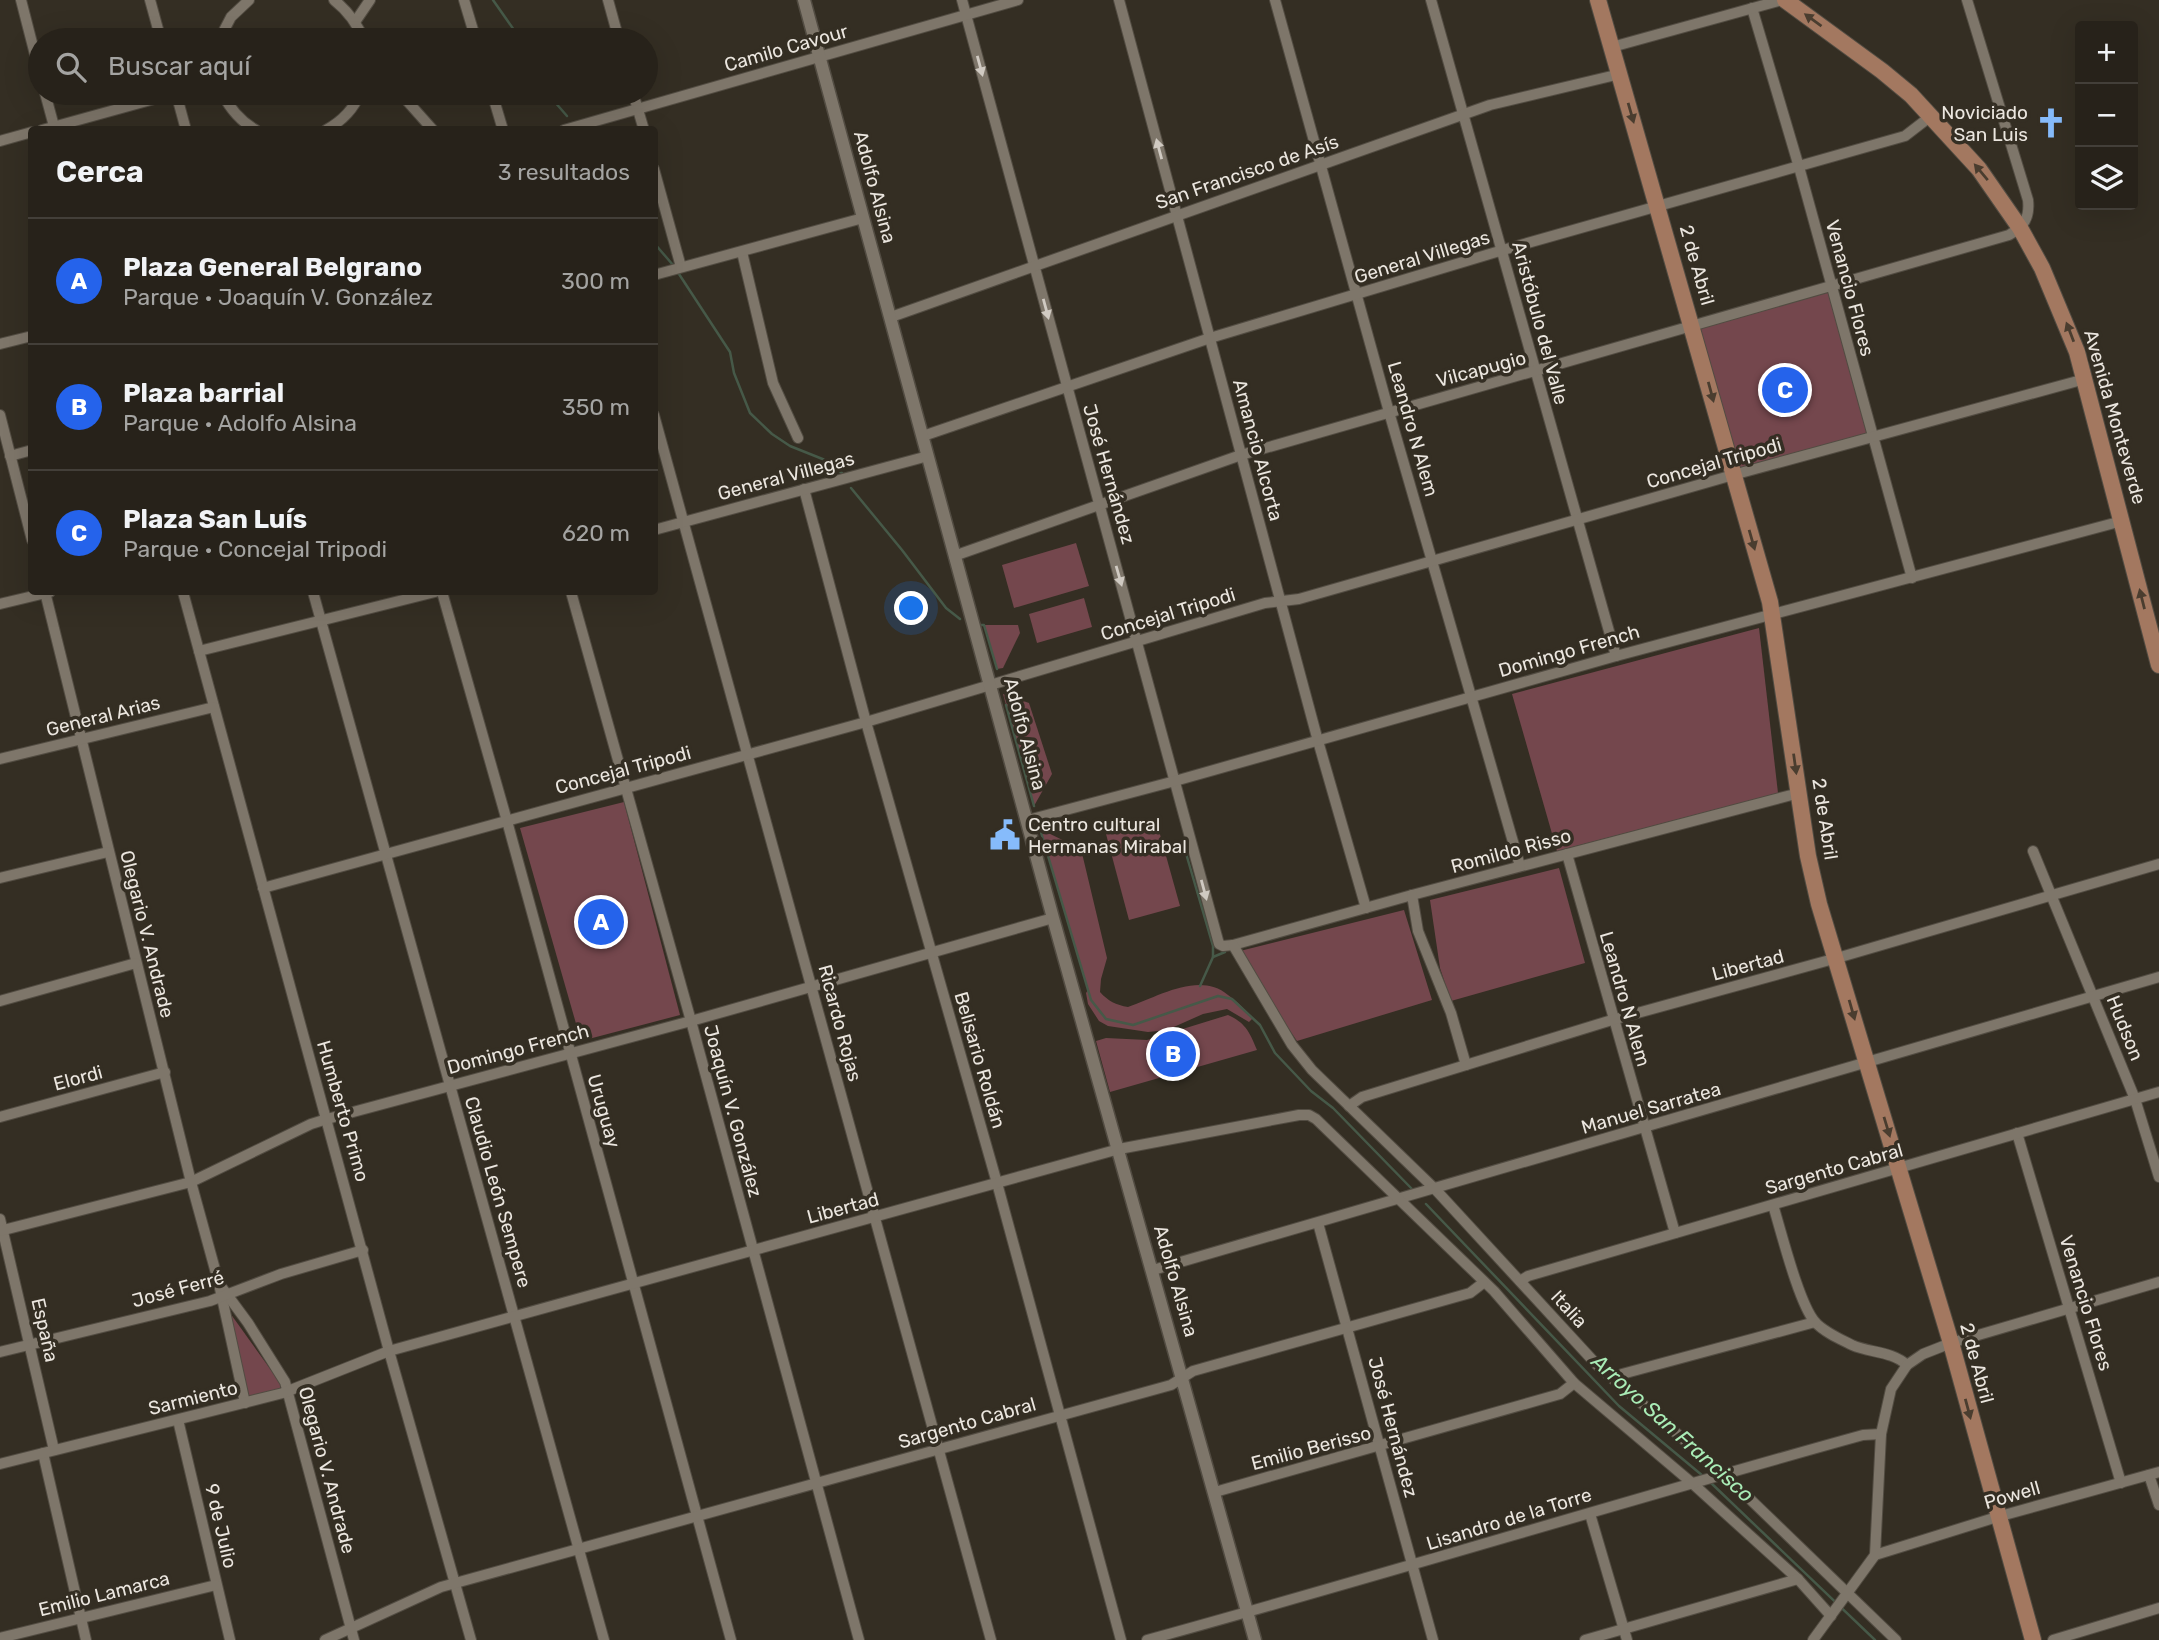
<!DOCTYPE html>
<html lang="es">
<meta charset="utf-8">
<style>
body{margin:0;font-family:Rubik,sans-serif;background:#2f2a23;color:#f1f3f6}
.controls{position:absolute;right:21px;top:21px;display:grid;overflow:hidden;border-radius:7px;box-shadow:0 7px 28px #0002}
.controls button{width:63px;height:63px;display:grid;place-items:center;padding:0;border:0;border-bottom:2px solid #433f39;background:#27221a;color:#f1f3f6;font:35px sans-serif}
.you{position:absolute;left:912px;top:609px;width:24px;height:24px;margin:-18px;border:5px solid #fff;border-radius:50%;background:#1a73e8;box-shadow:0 0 0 10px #1a73e833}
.badge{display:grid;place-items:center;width:46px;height:46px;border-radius:50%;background:#2563eb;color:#fff;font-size:23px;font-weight:700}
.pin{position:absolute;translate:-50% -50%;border:4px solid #fff;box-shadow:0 2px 7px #0006}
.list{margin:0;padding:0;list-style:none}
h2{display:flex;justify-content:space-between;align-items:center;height:91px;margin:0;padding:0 28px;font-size:30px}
h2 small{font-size:23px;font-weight:400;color:#a4a4a2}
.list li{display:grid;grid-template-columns:46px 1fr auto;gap:21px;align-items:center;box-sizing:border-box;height:126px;padding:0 28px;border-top:2px solid #433f39}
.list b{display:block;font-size:26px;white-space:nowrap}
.list p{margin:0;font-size:23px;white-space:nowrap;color:#a4a4a2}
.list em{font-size:23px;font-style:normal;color:#a4a4a2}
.icon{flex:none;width:38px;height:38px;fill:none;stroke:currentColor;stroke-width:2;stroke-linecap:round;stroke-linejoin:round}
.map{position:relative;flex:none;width:2159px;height:1640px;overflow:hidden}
.search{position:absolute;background:#27221a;box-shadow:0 7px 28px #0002;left:28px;top:28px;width:630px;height:77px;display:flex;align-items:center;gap:18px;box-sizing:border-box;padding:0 24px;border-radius:38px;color:#a4a4a2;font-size:26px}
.panel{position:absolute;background:#27221a;box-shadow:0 7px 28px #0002;left:28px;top:126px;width:630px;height:469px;border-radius:7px}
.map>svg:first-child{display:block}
</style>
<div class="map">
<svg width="2159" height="1640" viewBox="0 0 2159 1640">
<rect width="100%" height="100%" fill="#342e23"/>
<g fill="#74474d">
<polygon points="1832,286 1873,437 1733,475 1693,326"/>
<polygon points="1076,543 1089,586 1014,608 1002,565"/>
<polygon points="1084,598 1092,627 1037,643 1029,614"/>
<polygon points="984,625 1018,625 1020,633 1003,668 997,669"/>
<polygon points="1759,628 1778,793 1557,851 1512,694"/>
<polygon points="1003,694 1029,703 1052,774 1034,806"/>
<polygon points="624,802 680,1015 581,1041 520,828"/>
<polygon points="1156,820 1180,906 1129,920 1106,834"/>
<path d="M 1040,829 L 1081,849 L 1107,958 L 1101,979 L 1100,992 C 1108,1001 1116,1005 1128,1007 C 1158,997 1199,971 1228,995 C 1237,1001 1245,1010 1253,1018 L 1249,1022 L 1227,1009 L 1203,1014 L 1167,1030 L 1148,1032 L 1108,1026 L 1099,1021 L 1088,1004 L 1086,993 L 1088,990 Z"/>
<polygon points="1559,868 1585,963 1451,1001 1440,968 1430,900"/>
<polygon points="1404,910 1432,1000 1297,1041 1248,970 1246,957 1240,951"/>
<path d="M 1228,1015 C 1246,1023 1250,1033 1257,1050 L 1110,1092 L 1096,1041 L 1106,1038 L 1147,1040 Z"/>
<polygon points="230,1313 281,1384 280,1390 249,1398"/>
</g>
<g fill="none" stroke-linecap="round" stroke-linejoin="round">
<g stroke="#465948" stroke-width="2.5">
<polyline points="493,0 521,40"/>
<polyline points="547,93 567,116"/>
<polyline points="654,243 673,265"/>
<polyline points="677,271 730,352 734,373 750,413 772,434 790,446 825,460 842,473"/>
<polyline points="851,488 902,550 946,608 960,619"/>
<polyline points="981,625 984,625 997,669"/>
<polyline points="1006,705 1034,806"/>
<polyline points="1040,829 1091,1000 1106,1019 1133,1025 1218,996 1232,999 1260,1025 1275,1053 1311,1091 1333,1108 1412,1189"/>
<polyline points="1185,850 1213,946 1213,957"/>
<polyline points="1200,986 1213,957 1225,952"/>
<polyline points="1426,1204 1619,1406 1703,1476"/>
<polyline points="1710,1482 1875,1640"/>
</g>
<g stroke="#524c42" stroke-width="12">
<g id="minor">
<polyline points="21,0 40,74"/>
<polyline points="150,0 161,40"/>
<path d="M 334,0 C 348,11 357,23 364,40"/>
<polyline points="464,0 476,40"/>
<polyline points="608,0 619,40"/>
<polyline points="962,0 1219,944 1223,946 1233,945 1412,895 1799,793"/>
<polyline points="1119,0 1318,741 1366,908"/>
<polyline points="1275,0 1389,412 1520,866"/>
<polyline points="1431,0 1616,656"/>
<polyline points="1752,8 1799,167 1912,578"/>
<polyline points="355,22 370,0"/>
<polyline points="219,40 231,17 249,0"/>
<polyline points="1612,47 1782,0"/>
<polyline points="45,93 55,130"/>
<polyline points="176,93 186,130"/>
<path d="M 222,93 C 230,109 240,121 256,130"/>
<polyline points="400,93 433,130"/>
<polyline points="492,93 503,130"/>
<polyline points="633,93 644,130"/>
<polyline points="42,130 176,93"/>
<path d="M 326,130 C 342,121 354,109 360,93"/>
<polyline points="564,130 1018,0"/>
<polyline points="0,141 32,132"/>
<polyline points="654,169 681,267"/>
<polyline points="742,252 773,383 798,438"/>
<polyline points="654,275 863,218"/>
<polyline points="891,317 1490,105 1620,74"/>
<polyline points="0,344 32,336"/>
<polyline points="0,415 32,540"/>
<polyline points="654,415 991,1640"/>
<polyline points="923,436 1210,338 1503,250 1905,136 1931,116"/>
<polyline points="10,456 32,450"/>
<polyline points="804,489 866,722 997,1183 1121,1640"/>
<polyline points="654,530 928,456"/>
<path d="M 954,556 L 1241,455 L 2009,235 C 2024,226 2030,218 2028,200 L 1967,0"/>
<polyline points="45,592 191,1182 219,1284 245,1403"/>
<polyline points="183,592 389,1351 471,1640"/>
<polyline points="313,592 604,1640"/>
<polyline points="442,592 507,821 731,1640"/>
<polyline points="571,592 691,1021 859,1640"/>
<polyline points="0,604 50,592"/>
<polyline points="199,651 435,592"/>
<polyline points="0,759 214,707"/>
<polyline points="1028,820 1175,781 1616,656 2122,521"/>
<polyline points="2033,851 2135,1099 2159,1177"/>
<polyline points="1567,854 1675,1233"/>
<polyline points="0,878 108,852"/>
<polyline points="263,888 866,722 1265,603 1299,599 1733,475 2085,379"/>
<polyline points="1412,895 1418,931 1451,1013 1466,1065"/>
<polyline points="1233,945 1292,1045 1312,1070 1435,1189 1597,1365 1725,1475 1896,1640"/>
<polyline points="0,1001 136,963"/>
<polyline points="1349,1106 1362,1097 1612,1020 1837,958 2159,864"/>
<polyline points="0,1117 165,1072"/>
<polyline points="2017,1133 2121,1483"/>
<path d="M 1773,1205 C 1781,1231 1799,1304 1815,1322 C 1824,1332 1840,1339 1852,1345 C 1870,1353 1892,1351 1907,1365"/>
<polyline points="0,1219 54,1450"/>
<polyline points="1318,1223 1433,1640"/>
<polyline points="0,1231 191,1182 311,1124 327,1119 691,1021 1053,918"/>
<polyline points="1153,1270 2159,977"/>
<polyline points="1520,1281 1528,1276 2159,1092"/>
<polyline points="220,1285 248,1323 285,1382 354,1640"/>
<polyline points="0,1352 210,1301 281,1274 363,1250"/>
<polyline points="1613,1379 1622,1374 1815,1322"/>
<polyline points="178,1420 230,1640"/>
<polyline points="43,1453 86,1640"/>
<polyline points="0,1464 283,1393 389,1351 1119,1149 1299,1115 1309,1115 1316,1119 1494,1291 1574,1383 1692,1483 1798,1579 1831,1616"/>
<polyline points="2149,1475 2159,1505"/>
<polyline points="1215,1492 1560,1394 1574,1383"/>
<polyline points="1590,1514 1627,1640"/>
<polyline points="1875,1555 1997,1517 2159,1472"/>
<polyline points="0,1638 216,1585"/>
<polyline points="325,1640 441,1587 1171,1385 1193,1371 1470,1293 1483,1283"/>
<path d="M 1147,1640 C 1387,1574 1624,1501 1863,1435 L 1881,1434"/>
<polyline points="1585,1640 1798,1579"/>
<polyline points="1813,1640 1875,1555 1881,1434 1891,1389 1907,1365 1923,1354 1951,1343 2159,1282"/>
<polyline points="2053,1640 2159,1608"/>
</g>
</g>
<g stroke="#524c42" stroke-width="15">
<polyline id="tertiary" points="804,0 1053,918 1255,1640"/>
</g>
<g stroke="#524c42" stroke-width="18">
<g id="primary">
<polyline points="1598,0 1770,602 1808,856 1819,904 1951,1343 2033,1640"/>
<polyline points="1785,0 1882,71 1911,95 1979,169 2020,228 2042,268 2077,352 2159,665"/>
</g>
</g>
<use href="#minor" stroke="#7e766a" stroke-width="10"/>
<use href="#tertiary" stroke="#7e766a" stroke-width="12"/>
<use href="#primary" stroke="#a37860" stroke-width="16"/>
</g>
<defs><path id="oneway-solid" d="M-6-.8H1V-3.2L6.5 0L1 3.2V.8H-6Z" transform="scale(1.75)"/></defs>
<g fill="#4a3d2f">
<use href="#oneway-solid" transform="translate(1813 20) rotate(-144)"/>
<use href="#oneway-solid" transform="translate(1631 113) rotate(74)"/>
<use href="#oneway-solid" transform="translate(1981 172) rotate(-130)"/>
<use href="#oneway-solid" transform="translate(2070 332) rotate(-111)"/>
<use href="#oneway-solid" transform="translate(1711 392) rotate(75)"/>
<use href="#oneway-solid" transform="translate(1752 540) rotate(74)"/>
<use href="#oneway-solid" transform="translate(2142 599) rotate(-104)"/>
<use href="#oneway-solid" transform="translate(1795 764) rotate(82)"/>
<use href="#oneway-solid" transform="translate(1852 1010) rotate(74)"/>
<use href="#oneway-solid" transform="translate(1887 1127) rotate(73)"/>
<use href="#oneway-solid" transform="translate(1968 1409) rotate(75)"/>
</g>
<g fill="#d0cac2">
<use href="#oneway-solid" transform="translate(980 66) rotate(75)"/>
<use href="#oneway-solid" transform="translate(1159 149) rotate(-105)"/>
<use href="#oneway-solid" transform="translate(1046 309) rotate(75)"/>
<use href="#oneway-solid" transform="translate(1119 576) rotate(74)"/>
<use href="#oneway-solid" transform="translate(1204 890) rotate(75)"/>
</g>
<defs>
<g id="church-bare" transform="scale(2.415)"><path d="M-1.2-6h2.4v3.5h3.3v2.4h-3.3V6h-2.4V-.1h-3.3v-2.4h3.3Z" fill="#86bbfb" stroke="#342e23" stroke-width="2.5" paint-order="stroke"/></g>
<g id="civic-bare" transform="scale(2.415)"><path d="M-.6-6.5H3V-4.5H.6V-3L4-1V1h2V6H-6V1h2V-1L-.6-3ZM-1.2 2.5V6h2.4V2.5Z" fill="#86bbfb" stroke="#342e23" stroke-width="2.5" paint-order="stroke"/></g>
</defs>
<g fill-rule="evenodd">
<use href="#church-bare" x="2051" y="123"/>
<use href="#civic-bare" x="1005" y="835"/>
</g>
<g text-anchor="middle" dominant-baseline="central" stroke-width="7" stroke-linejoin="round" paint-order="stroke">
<g font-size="19" fill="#ebe6df" stroke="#342e23">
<text transform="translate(786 48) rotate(-16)">Camilo Cavour</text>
<text transform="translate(1247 172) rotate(-19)">San Francisco de Asís</text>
<text transform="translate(875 187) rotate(75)">Adolfo Alsina</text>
<text transform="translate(1422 257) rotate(-17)">General Villegas</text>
<text transform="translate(1697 265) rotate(74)">2 de Abril</text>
<text transform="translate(1850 288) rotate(75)">Venancio Flores</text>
<text transform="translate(1540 323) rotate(75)">Aristóbulo del Valle</text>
<text transform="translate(1481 369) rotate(-15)">Vilcapugio</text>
<text transform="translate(2115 417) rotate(74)">Avenida Monteverde</text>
<text transform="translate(1413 429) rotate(74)">Leandro N Alem</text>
<text transform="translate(1258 450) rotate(75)">Amancio Alcorta</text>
<text transform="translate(1714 463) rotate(-16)">Concejal Tripodi</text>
<text transform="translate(1109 474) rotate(74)">José Hernández</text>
<text transform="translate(786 476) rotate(-15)">General Villegas</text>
<text transform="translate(1168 614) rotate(-17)">Concejal Tripodi</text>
<text transform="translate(1569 651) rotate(-16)">Domingo French</text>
<text transform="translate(103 716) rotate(-14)">General Arias</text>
<text transform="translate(1025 734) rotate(75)">Adolfo Alsina</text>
<text transform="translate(623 770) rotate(-15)">Concejal Tripodi</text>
<text transform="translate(1825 819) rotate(81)">2 de Abril</text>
<text transform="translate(1511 851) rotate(-15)">Romildo Risso</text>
<text transform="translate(147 934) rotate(76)">Olegario V. Andrade</text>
<text transform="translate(1748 965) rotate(-15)">Libertad</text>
<text transform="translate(1625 999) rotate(74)">Leandro N Alem</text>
<text transform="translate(840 1023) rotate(75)">Ricardo Rojas</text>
<text transform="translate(2125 1028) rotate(68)">Hudson</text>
<text transform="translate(518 1049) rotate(-15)">Domingo French</text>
<text transform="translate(980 1060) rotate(74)">Belisario Roldán</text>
<text transform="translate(78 1078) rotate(-15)">Elordi</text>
<text transform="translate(1651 1108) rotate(-16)">Manuel Sarratea</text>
<text transform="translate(343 1111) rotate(74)">Humberto Primo</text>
<text transform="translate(604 1111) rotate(74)">Uruguay</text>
<text transform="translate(733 1111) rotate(75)">Joaquín V. González</text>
<text transform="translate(1834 1169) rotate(-16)">Sargento Cabral</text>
<text transform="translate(498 1192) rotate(74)">Claudio León Sempere</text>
<text transform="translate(843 1208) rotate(-15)">Libertad</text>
<text transform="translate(1176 1281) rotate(74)">Adolfo Alsina</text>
<text transform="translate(178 1289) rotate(-15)">José Ferré</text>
<text transform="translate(2086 1303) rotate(73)">Venancio Flores</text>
<text transform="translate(1569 1309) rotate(47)">Italia</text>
<text transform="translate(45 1330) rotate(77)">España</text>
<text transform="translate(1977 1363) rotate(75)">2 de Abril</text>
<text transform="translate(193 1398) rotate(-14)">Sarmiento</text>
<text transform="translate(967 1423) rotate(-16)">Sargento Cabral</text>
<text transform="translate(1393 1427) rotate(75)">José Hernández</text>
<text transform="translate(1311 1448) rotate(-15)">Emilio Berisso</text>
<text transform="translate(327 1470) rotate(75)">Olegario V. Andrade</text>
<text transform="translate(2012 1495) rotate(-16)">Powell</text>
<text transform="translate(1509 1519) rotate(-17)">Lisandro de la Torre</text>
<text transform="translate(221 1526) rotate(77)">9 de Julio</text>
<text transform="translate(104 1594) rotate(-14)">Emilio Lamarca</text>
</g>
<g font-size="19" fill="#ebe6df" stroke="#342e23" text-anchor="end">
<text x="2028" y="112">Noviciado<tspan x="2028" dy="22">San Luis</tspan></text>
<text x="1028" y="824" text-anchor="start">Centro cultural<tspan x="1028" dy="22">Hermanas Mirabal</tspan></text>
</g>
<g font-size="21" font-style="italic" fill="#a9ecb6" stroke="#342e23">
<text transform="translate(1673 1428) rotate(42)">Arroyo San Francisco</text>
</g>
</g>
</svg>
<div class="controls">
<button>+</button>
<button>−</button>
<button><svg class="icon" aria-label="layers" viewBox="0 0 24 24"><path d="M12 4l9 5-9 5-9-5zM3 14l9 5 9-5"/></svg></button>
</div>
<div class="you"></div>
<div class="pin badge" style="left:601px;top:922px">A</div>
<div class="pin badge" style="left:1173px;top:1054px">B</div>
<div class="pin badge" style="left:1785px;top:390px">C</div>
<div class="search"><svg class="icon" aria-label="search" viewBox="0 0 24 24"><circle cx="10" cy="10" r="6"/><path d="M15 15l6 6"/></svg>Buscar aquí</div>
<section class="panel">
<h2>Cerca<small>3 resultados</small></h2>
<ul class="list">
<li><span class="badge">A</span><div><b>Plaza General Belgrano</b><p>Parque · Joaquín V. González</p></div><em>300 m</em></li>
<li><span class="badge">B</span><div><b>Plaza barrial</b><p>Parque · Adolfo Alsina</p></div><em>350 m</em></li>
<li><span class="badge">C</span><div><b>Plaza San Luís</b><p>Parque · Concejal Tripodi</p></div><em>620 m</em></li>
</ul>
</section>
</div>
